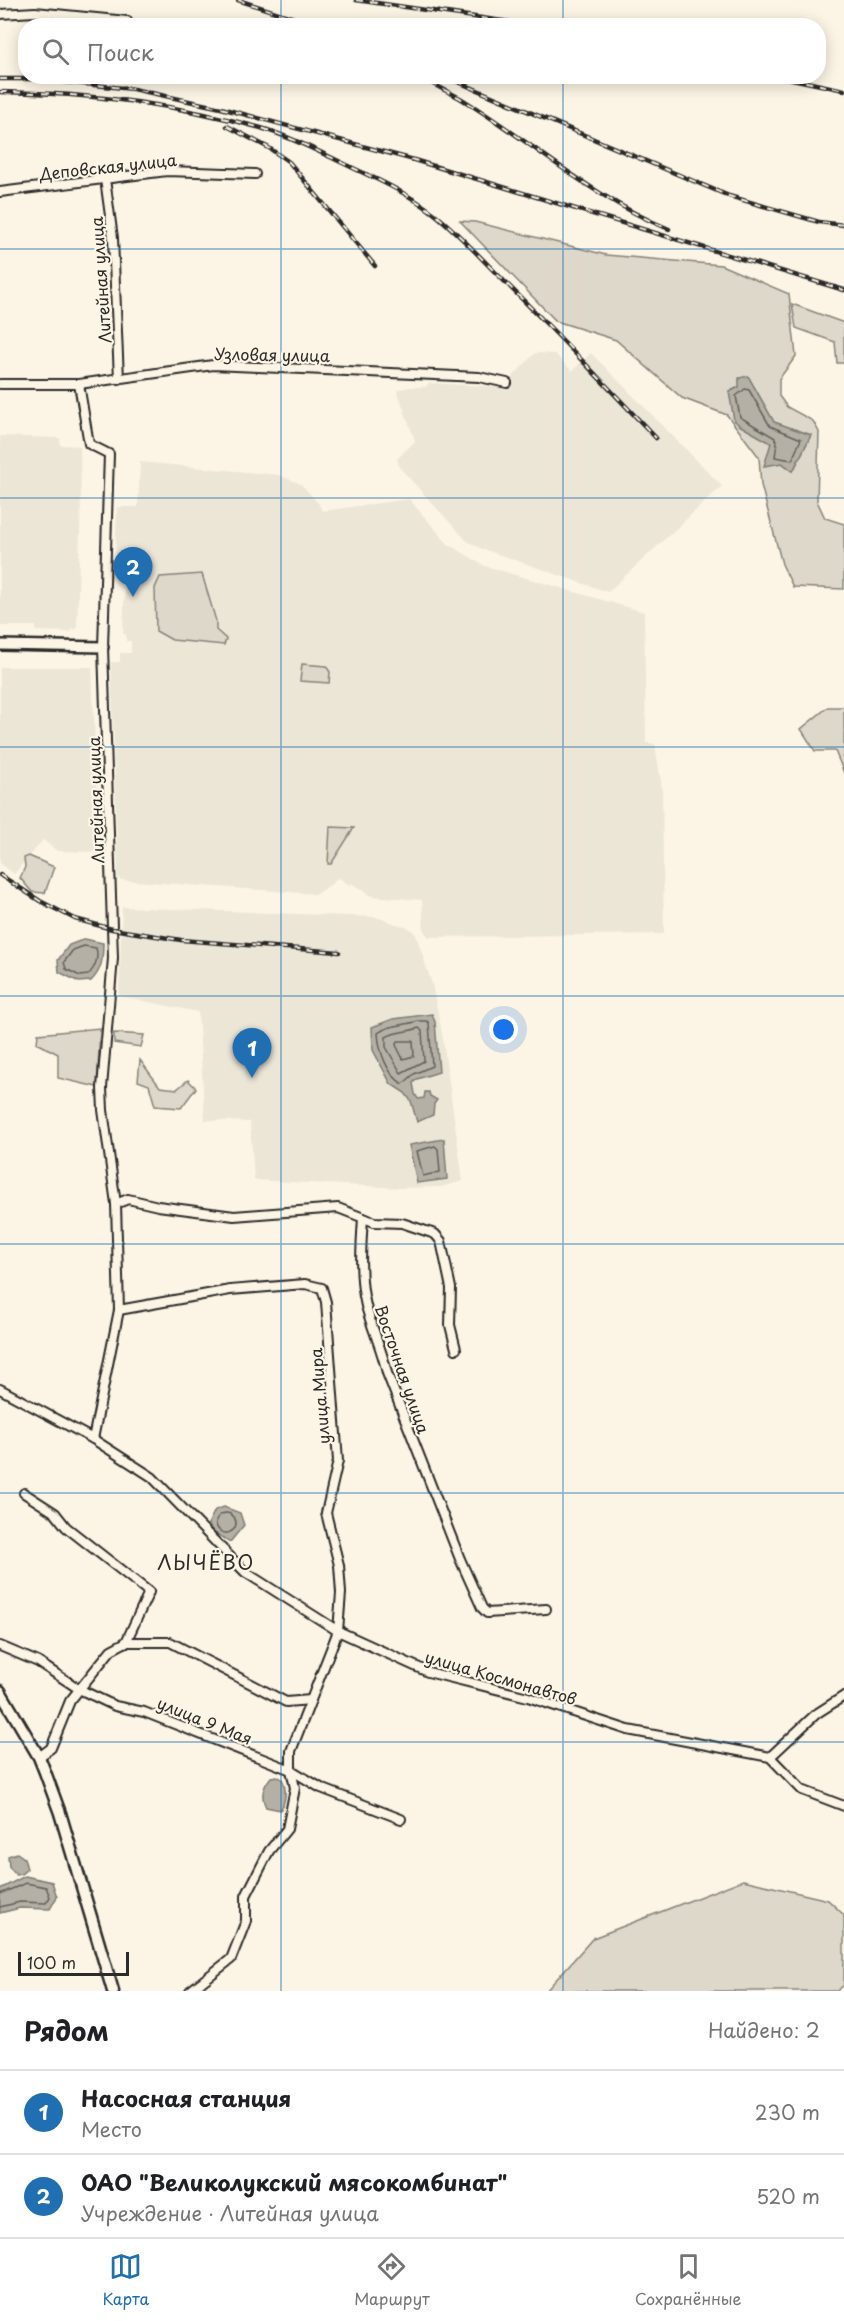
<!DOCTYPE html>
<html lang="ru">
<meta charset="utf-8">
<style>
body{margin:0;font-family:"Playpen Sans",sans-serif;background:#f2f2f2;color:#202124}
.scale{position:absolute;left:18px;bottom:15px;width:111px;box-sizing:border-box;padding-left:6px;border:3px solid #2b2b2b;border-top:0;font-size:16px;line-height:21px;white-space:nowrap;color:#2b2b2b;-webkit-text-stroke:4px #fcf5e5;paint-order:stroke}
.you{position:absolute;left:504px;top:1030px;width:21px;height:21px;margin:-15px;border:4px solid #fff;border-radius:50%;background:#1a73e8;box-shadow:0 0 0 9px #1a73e833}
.badge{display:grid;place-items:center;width:39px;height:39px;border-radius:50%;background:#1f6fb2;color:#fff;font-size:20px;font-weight:700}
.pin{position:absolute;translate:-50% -50px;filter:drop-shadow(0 2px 3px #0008)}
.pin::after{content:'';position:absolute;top:32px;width:21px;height:18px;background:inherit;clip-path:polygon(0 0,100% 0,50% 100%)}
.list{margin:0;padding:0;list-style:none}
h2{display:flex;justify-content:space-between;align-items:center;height:78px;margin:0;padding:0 24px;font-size:26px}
h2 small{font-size:20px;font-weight:400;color:#757577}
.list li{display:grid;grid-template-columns:39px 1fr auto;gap:18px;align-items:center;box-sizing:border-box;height:84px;padding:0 24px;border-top:2px solid #e0e0e0}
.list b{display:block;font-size:22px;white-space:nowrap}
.list p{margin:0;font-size:20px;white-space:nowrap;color:#757577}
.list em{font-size:20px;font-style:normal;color:#757577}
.icon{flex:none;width:33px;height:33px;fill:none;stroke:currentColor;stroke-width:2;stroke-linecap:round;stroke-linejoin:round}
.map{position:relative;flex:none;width:844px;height:1991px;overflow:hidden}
.search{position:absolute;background:#fff;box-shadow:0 3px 15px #0003;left:18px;right:18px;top:18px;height:66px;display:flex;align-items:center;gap:15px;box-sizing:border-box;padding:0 21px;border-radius:24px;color:#757577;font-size:22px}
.sheet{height:246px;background:#fff}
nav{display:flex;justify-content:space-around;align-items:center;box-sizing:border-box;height:84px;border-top:2px solid #e0e0e0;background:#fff;font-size:16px;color:#757577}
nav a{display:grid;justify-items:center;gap:3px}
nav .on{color:#1f6fb2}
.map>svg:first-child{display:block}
</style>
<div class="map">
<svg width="844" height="1991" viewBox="0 0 844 1991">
<rect width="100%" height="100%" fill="#fcf5e5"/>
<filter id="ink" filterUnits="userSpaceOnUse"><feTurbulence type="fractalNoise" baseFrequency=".0167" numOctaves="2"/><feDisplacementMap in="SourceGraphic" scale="12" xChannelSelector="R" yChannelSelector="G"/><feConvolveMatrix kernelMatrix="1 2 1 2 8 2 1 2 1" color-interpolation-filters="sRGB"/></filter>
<g filter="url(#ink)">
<g fill="#ece6d7">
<polygon points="535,353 555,354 572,371 591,353 722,486 608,592 480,548 467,541 399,467 397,459 415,441 397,390 410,387 426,387 429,383 503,387"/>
<polygon points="0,436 60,438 60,445 80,446 81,496 77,629 72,629 71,632 36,631 36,626 0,626"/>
<polygon points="140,462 279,475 301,484 319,504 322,511 409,499 448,544 485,566 644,612 646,743 655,744 662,788 664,934 429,937 424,931 422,900 371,896 351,883 349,885 338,877 333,883 316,894 120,880 118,876 111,662 120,662 120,653 131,653 131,641 126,641 126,634 123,634 125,579 144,579 144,565 115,563 117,507 138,507"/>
<polygon points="0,667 92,667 99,852 57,851 43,840 14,874 0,863"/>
<polygon points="122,907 376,917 411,929 416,935 432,984 442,1033 463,1181 441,1187 401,1188 254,1180 250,1122 205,1120 198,1012 119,996"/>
</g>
<g fill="#ded8ca" stroke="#84827a" stroke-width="1.5" fill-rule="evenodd">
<path d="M 460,221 L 475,222 L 606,255 L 721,265 L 789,294 L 796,356 L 779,379 L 779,396 L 787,407 L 813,421 L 819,432 L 817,501 L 825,518 L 844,524 L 844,589 L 793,587 L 782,564 L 761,485 L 759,457 L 727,415 L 682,398 L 616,340 L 556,321 ZM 748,376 L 774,422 L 811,435 L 793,471 L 782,463 L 771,443 L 739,425 L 729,392 L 739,387 Z"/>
<polygon points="792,304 844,323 844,363 837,363 835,342 796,328"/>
<polygon points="202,574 216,621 216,630 226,639 224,645 172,640 156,631 155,588 160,577"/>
<polygon points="302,664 326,666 330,672 329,683 300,681"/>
<polygon points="828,707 844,707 844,773 835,751 815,751 801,729"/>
<polygon points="330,827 354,828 331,864 328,864"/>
<polygon points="29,856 54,867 45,893 32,892 20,878 25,867 24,858"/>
<polygon points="100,1028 97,1087 58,1078 58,1054 37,1043 38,1034"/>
<polygon points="114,1033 144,1035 141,1047 114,1043"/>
<polygon points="140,1060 160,1087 177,1089 188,1080 196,1088 181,1108 155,1106 149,1085 138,1081"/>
<polygon points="743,1880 828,1900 844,1915 844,1985 837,1991 546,1991 593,1938"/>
</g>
<g fill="#b4b0a5" stroke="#7d7b74" stroke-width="1.5">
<polygon points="748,376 774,422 811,435 793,471 782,463 764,466 771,443 739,425 734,420 729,392 739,387 739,378"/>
<path d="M 85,939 L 103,943 C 103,959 102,970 91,981 L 79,982 L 59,972 L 58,960 L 69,945 Z"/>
<polygon points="432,1014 435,1022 439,1072 417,1079 413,1083 415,1094 418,1099 424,1098 425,1092 429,1092 430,1096 437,1100 434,1104 433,1115 417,1122 411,1101 405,1093 391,1084 373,1050 372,1027 393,1019"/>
<polygon points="444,1139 447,1179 417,1183 409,1145"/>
<polygon points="224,1507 240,1513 244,1525 230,1542 213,1532 208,1524 215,1510"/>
<path d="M 277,1776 L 282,1779 C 287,1788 286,1802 280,1810 L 266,1807 C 260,1795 263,1787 271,1777 Z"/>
<polygon points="17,1853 24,1858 27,1869 21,1874 16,1875 9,1867 8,1856"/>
<polygon points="25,1876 52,1882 57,1897 50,1909 20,1908 0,1913 0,1889"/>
</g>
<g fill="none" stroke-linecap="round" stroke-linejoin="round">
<g stroke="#62605c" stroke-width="1.5">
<polygon points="745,389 749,390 770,426 801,439 792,460 775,457 777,443 775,438 740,417 736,396"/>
<path d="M 84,946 L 96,948 C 99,958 95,968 88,975 L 80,976 L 66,969 L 64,962 L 73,950 Z"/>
<path d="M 418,1021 L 427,1021 L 429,1023 L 432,1066 L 414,1074 L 403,1084 C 387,1075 379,1051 378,1033 C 390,1024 404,1026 418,1021 Z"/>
<path d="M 419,1028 L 422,1031 L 424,1061 L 401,1073 L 386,1047 L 386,1037 C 396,1031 408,1032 419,1028 Z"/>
<polygon points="398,1041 413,1041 414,1056 403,1059 396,1045"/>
<polygon points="435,1146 438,1149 440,1172 423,1176 417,1151"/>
<circle cx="226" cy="1523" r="10"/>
<polyline points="0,1894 26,1883 46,1887 50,1897 46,1903 20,1902 0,1907"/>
</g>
<g stroke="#2b2b2b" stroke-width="12">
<g id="minor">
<polyline points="0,14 35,12 127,21"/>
<polyline points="105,179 113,238 119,379"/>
<polyline points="0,192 167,171 255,174"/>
<polyline points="0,384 79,384 213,365 479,377 507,383"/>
<polyline points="79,384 89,444 109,454 103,647 113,958 102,1088 103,1110 116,1204 119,1310 93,1439"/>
<polyline points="116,1204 128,1199 158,1206 234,1216 338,1208 374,1222 402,1223 435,1234 441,1241 451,1288 450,1325 456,1349"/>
<path d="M 363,1218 C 361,1247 359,1278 366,1306 C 372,1329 382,1349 387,1373 L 460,1559 L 482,1608 L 487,1613 L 546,1609"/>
<polyline points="119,1310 230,1290 305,1284 322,1288 326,1302 338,1461 326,1513 339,1565 341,1593 338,1631 291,1751 291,1770 295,1788 287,1829 269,1851 246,1896 246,1921 231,1959 190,1991"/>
<polyline points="0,1389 93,1439 152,1477 245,1572 338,1631 428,1672 528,1697 628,1730 770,1757 802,1790 844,1806"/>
<polyline points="24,1493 55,1513 66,1527 149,1592 126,1642"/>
<polyline points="0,1646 38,1662 79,1689 115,1706 144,1712 291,1770 321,1788 401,1819"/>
<polyline points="39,1757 51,1748 70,1701 111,1650 126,1642 170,1642 286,1702 311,1700"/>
<polyline points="770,1757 816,1714 844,1696"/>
</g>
</g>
<g stroke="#2b2b2b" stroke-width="14">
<polyline id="tertiary" points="0,645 103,647"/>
</g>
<g stroke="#2b2b2b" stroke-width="15">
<polyline id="secondary" points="0,1691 39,1757 45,1772 60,1813 113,1991"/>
</g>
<use href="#minor" stroke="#fcf5e5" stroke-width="8"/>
<use href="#tertiary" stroke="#fcf5e5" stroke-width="9"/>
<use href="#secondary" stroke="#fcf5e5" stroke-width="10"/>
<g stroke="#2b2b2b" stroke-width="4.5">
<g id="rail">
<polyline points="238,0 319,26"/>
<polyline points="356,0 537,26"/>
<path d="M 419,76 C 433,84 446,91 460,98 C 531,141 592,198 669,229"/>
<polyline points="444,76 729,196 819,222 844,225"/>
<polyline points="778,76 844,90"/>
<polyline points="0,79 36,79 133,89 221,108 414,160 844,290"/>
<path d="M 0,92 C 88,93 176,104 261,128 C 292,137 323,154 353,168 C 381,181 411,195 436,215 C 459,234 480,257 501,278 C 554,330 605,384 656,438"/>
<polyline points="227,126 269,148 289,162 375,266"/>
<polyline points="0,875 40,901 75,919 112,929 181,940 339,952"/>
</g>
</g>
<use href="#rail" stroke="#fcf5e5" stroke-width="2" stroke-dasharray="7" stroke-linecap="butt"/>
</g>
</g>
<path fill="none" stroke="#1f6fb2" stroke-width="1.5" stroke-opacity="0.55" d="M 281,0 L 281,26M 563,0 L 563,26M 281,76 L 281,1991M 563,76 L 563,1991M 0,249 L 844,249M 0,498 L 844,498M 0,747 L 844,747M 0,996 L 844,996M 0,1244 L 844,1244M 0,1493 L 844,1493M 0,1742 L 844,1742"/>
<g text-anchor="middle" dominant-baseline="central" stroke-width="4.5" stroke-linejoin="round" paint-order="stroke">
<g font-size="16" fill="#2b2b2b" stroke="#fcf5e5">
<text transform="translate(108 166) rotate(-6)">Деповская улица</text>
<text transform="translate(100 280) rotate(-94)">Литейная улица</text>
<text transform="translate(272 354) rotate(1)">Узловая улица</text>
<text transform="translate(95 800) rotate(-92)">Литейная улица</text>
<text transform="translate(403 1369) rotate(71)">Восточная улица</text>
<text transform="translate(319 1396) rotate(-95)">улица Мира</text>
<text transform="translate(501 1677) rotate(16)">улица Космонавтов</text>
<text transform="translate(205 1720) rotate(22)">улица 9 Мая</text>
</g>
<g font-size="20" letter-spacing="1.5" fill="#2b2b2b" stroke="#fcf5e5">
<text x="206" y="1562">ЛЫЧЁВО</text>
</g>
</g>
</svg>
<div class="scale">100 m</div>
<div class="you"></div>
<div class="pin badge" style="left:252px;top:1078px">1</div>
<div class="pin badge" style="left:133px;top:597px">2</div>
<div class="search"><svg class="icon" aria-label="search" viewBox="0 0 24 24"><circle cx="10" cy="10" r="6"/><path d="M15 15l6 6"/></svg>Поиск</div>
</div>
<section class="sheet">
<h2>Рядом<small>Найдено: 2</small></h2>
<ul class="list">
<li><span class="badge">1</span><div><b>Насосная станция</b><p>Место</p></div><em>230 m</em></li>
<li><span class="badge">2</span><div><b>ОАО &quot;Великолукский мясокомбинат&quot;</b><p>Учреждение · Литейная улица</p></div><em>520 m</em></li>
</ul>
</section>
<nav>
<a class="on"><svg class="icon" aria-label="map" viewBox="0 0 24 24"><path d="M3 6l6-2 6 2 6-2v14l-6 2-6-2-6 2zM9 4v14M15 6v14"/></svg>Карта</a>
<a><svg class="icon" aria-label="directions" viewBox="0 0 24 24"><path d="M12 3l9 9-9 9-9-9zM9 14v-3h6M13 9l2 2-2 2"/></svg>Маршрут</a>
<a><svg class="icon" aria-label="saved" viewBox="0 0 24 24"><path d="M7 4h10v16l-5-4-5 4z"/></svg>Сохранённые</a>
</nav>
